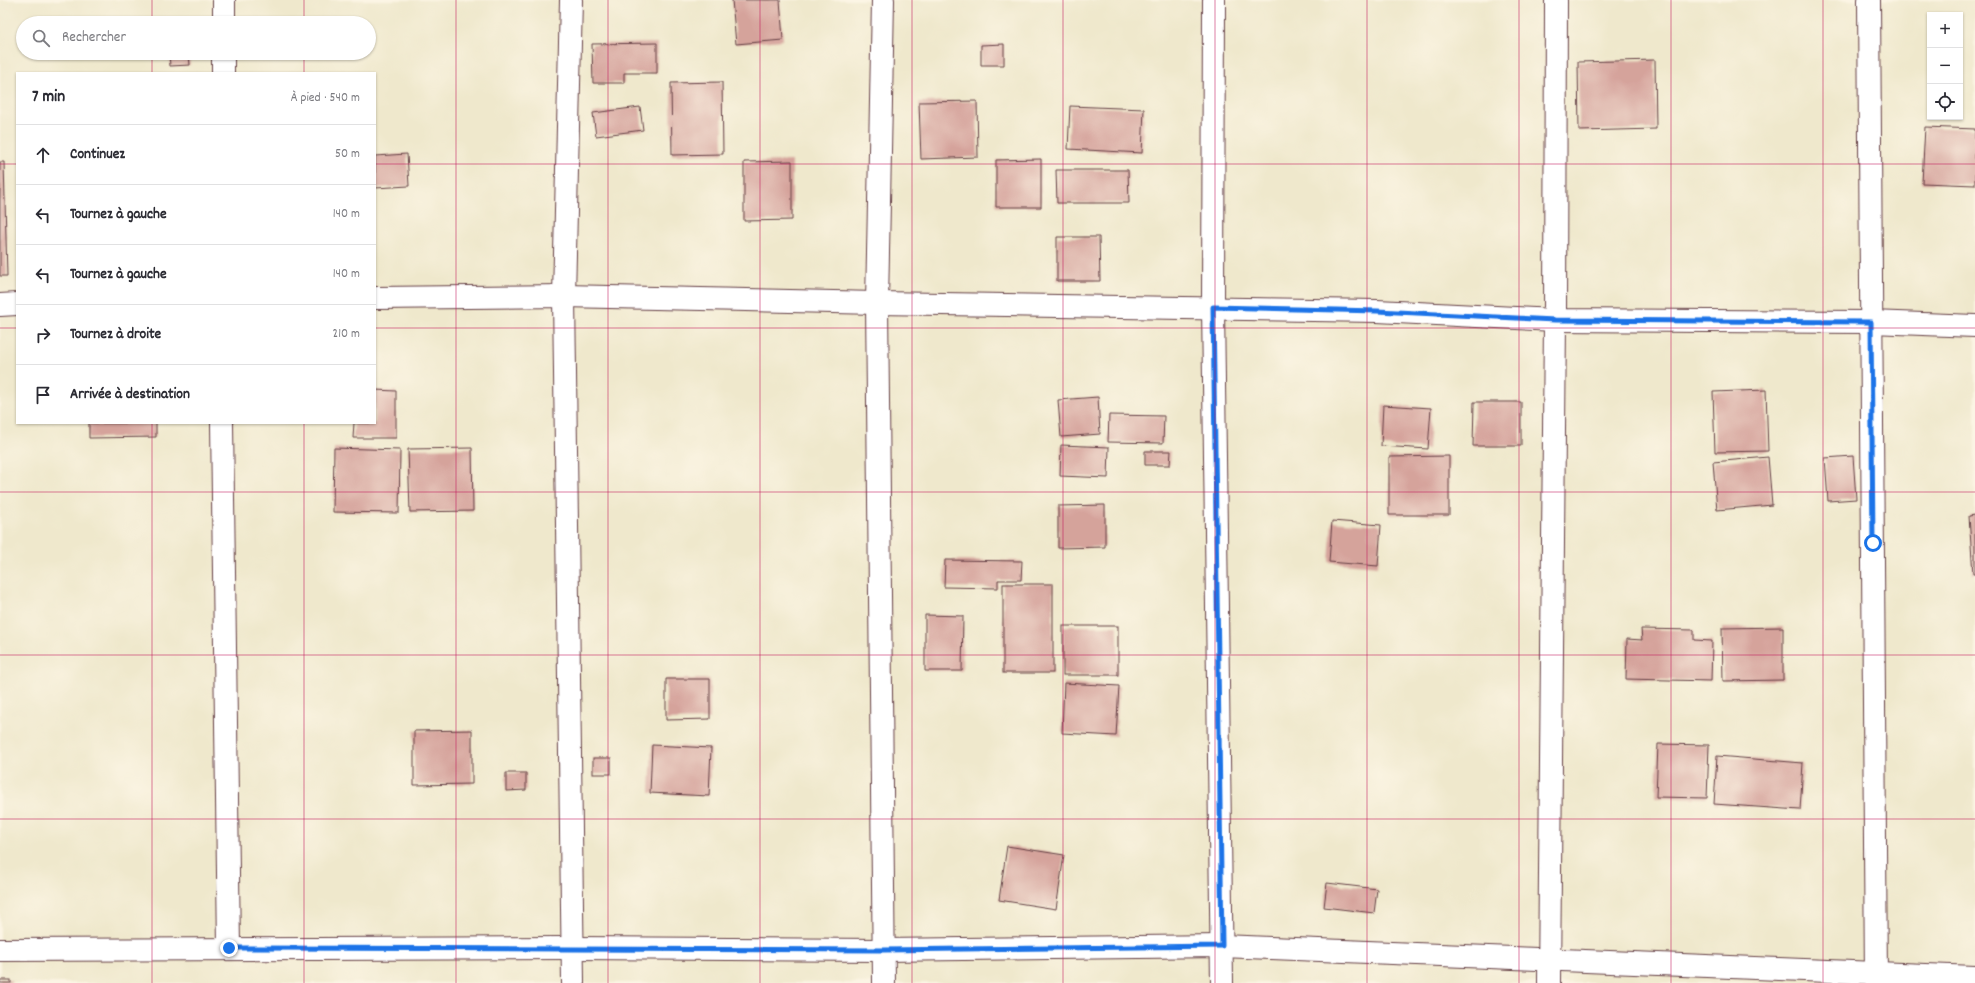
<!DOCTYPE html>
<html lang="fr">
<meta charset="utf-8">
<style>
body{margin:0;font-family:Dekko,sans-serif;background:#f2f2f3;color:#2b2b33}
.controls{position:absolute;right:12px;top:12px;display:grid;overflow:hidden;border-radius:0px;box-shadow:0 1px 3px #0004}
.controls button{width:36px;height:36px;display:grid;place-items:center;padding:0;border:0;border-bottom:1px solid #e1e1e2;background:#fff;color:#2b2b33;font:20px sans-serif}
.stop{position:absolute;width:12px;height:12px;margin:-9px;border:3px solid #1a73e8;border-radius:50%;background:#fff}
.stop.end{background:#1a73e8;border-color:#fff;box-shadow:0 1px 4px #0008}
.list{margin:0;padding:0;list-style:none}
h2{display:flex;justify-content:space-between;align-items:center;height:52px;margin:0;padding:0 16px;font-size:17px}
h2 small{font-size:13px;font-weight:400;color:#7c7c81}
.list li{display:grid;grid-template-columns:26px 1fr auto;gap:12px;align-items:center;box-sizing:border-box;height:60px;padding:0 16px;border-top:1px solid #e1e1e2}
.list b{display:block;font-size:15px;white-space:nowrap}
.list em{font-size:13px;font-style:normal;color:#7c7c81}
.icon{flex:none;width:22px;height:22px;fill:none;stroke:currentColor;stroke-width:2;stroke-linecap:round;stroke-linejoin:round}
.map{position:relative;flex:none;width:1975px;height:983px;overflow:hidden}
.search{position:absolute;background:#fff;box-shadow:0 1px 3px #0004;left:16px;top:16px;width:360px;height:44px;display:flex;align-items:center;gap:10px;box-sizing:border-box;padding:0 14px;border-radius:22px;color:#7c7c81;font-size:15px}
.panel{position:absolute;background:#fff;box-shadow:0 1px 3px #0004;left:16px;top:72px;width:360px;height:352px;border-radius:0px}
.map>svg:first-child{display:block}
</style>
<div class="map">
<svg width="1975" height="983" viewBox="0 0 1975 983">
<rect width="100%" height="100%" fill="#fcf5e5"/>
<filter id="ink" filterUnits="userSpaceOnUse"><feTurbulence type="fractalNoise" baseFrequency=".025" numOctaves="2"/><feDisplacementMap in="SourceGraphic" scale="8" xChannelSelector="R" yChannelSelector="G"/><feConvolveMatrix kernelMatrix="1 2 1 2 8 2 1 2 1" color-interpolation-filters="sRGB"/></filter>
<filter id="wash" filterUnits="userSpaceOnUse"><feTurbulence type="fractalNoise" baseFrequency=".012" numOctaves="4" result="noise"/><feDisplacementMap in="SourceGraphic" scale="16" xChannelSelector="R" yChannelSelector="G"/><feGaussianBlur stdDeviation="0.9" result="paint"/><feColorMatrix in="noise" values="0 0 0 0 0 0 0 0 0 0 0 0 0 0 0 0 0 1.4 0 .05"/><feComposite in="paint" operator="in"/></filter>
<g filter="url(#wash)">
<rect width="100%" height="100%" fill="#efe8cc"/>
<g id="blocks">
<g fill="#d5a39b">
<polygon points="732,0 780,0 783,40 736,44"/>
<polygon points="657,43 657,73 624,73 624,83 593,83 592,44"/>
<polygon points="1004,44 1004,65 981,65 981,45"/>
<polygon points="169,53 189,53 190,65 170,66"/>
<polygon points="1655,60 1656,129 1579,131 1578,62"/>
<polygon points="722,82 723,154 672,155 671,83"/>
<polygon points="977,101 978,157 921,159 919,102"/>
<polygon points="1070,106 1144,109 1142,153 1068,149"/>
<polygon points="640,107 643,130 596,136 593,113"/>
<polygon points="1925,127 1975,129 1975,185 1922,183"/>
<polygon points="407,154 409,186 375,188 375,156"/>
<polygon points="1041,159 1041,207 996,207 996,160"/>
<polygon points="792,161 792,220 744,221 744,162"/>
<polygon points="0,162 4,162 7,276 0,276"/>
<polygon points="1056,170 1128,170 1129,203 1057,203"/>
<polygon points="1057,237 1099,237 1100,281 1057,281"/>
<polygon points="375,390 396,391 396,438 353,438 354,423 375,423"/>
<polygon points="1766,390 1768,451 1715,452 1713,392"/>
<polygon points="1098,397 1100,434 1061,437 1058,400"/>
<polygon points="1474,402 1521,402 1521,446 1473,446"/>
<polygon points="1383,405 1431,408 1428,449 1381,446"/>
<polygon points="1109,415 1164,416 1163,443 1108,442"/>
<polygon points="89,423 156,423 156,437 89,438"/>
<polygon points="1061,445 1109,447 1108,478 1060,476"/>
<polygon points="334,448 400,450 399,513 333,512"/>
<polygon points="472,448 473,511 410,512 408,449"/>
<polygon points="1145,451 1171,451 1170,465 1145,465"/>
<polygon points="1449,456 1449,515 1389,515 1389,457"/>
<polygon points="1853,456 1856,499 1828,501 1825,458"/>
<polygon points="1768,457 1772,505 1717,510 1713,462"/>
<polygon points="1105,505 1105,547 1058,548 1058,506"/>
<polygon points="1975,515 1975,574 1973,574 1969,516"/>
<polygon points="1332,521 1381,525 1378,566 1329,562"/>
<polygon points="945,560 1022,561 1021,580 998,580 998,588 944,587"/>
<rect x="1003" y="584" width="50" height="89"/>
<polygon points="925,615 963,616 962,671 925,671"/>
<rect x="1063" y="626" width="55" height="49"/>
<polygon points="1783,627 1783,680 1723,681 1722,628"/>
<polygon points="1641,629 1694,630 1694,640 1712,641 1711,681 1626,679 1627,639 1642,640"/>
<polygon points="666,679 710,679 710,719 666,720"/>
<polygon points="1064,683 1119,686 1116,736 1062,733"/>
<polygon points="472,730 472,784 414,785 414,731"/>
<polygon points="1658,744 1709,745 1707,798 1656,797"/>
<polygon points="652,745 711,748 709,796 650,793"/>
<polygon points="1717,756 1803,763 1800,810 1714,804"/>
<rect x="593" y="758" width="18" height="16"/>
<polygon points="506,773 526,773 526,790 506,791"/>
<polygon points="1007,846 1064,855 1056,909 999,900"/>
<polygon points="1327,883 1377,889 1374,913 1324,907"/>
<rect x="0" y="980" width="11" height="3"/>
</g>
</g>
</g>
<g filter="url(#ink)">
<use href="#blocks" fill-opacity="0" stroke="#633d43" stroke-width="1"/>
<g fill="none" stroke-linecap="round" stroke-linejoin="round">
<g stroke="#633d43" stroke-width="24">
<g id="minor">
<polyline points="571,0 564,296 573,983"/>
<polyline points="883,0 877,303 884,983"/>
<polyline points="1214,0 1213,307 1222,983"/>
<polyline points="1869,0 1876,983"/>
<polyline points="224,23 224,0"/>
<polyline points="223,73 223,53"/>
<polyline points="375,298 564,296 877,303 1377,311 1555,320 1871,322 1975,326"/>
<polyline points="0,305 17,304"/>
<polyline points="222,423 229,948"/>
<polyline points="0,950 573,948 884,950 1222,946 1975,977"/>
<polyline points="1549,983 1555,320 1556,0"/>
</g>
</g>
<use href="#minor" stroke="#fff" stroke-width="22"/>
</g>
</g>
<g fill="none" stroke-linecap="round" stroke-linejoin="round" filter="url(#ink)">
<polyline stroke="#1a73e8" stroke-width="5" points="229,948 884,950 1222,946 1213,307 1377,311 1555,320 1871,322 1873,543"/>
</g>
<path fill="none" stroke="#c2185b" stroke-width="1" stroke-opacity="0.55" d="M 152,0 L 152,23M 304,0 L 304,23M 456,0 L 456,983M 608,0 L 608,983M 760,0 L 760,983M 912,0 L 912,983M 1063,0 L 1063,983M 1215,0 L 1215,983M 1367,0 L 1367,983M 1519,0 L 1519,983M 1671,0 L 1671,983M 1823,0 L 1823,983M 152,53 L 152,73M 304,53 L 304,73M 0,164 L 17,164M 375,164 L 1975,164M 0,328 L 17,328M 375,328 L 1975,328M 152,423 L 152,983M 304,423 L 304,983M 0,492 L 1975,492M 0,655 L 1975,655M 0,819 L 1975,819"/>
</svg>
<div class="controls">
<button>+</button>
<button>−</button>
<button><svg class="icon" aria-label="locate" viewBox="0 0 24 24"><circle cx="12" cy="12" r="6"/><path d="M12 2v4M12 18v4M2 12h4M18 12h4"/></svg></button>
</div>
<div class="stop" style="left:1873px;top:543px"></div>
<div class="stop end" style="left:229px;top:948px"></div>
<div class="search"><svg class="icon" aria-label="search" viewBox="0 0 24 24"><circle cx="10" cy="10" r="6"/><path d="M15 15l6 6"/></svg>Rechercher</div>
<section class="panel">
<h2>7 min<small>À pied · 540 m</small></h2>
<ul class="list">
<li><svg class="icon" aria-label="ahead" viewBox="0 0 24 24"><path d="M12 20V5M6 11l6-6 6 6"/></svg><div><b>Continuez</b></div><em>50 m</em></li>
<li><svg class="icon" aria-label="left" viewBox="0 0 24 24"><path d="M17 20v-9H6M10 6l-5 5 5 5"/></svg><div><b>Tournez à gauche</b></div><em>140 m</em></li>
<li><svg class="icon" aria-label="left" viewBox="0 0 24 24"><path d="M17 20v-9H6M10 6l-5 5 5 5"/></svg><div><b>Tournez à gauche</b></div><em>140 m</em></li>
<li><svg class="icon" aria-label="right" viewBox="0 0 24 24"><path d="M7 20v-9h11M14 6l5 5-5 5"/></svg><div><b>Tournez à droite</b></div><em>210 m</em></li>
<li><svg class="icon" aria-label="arrive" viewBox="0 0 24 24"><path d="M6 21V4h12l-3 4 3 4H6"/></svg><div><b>Arrivée à destination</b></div></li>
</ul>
</section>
</div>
